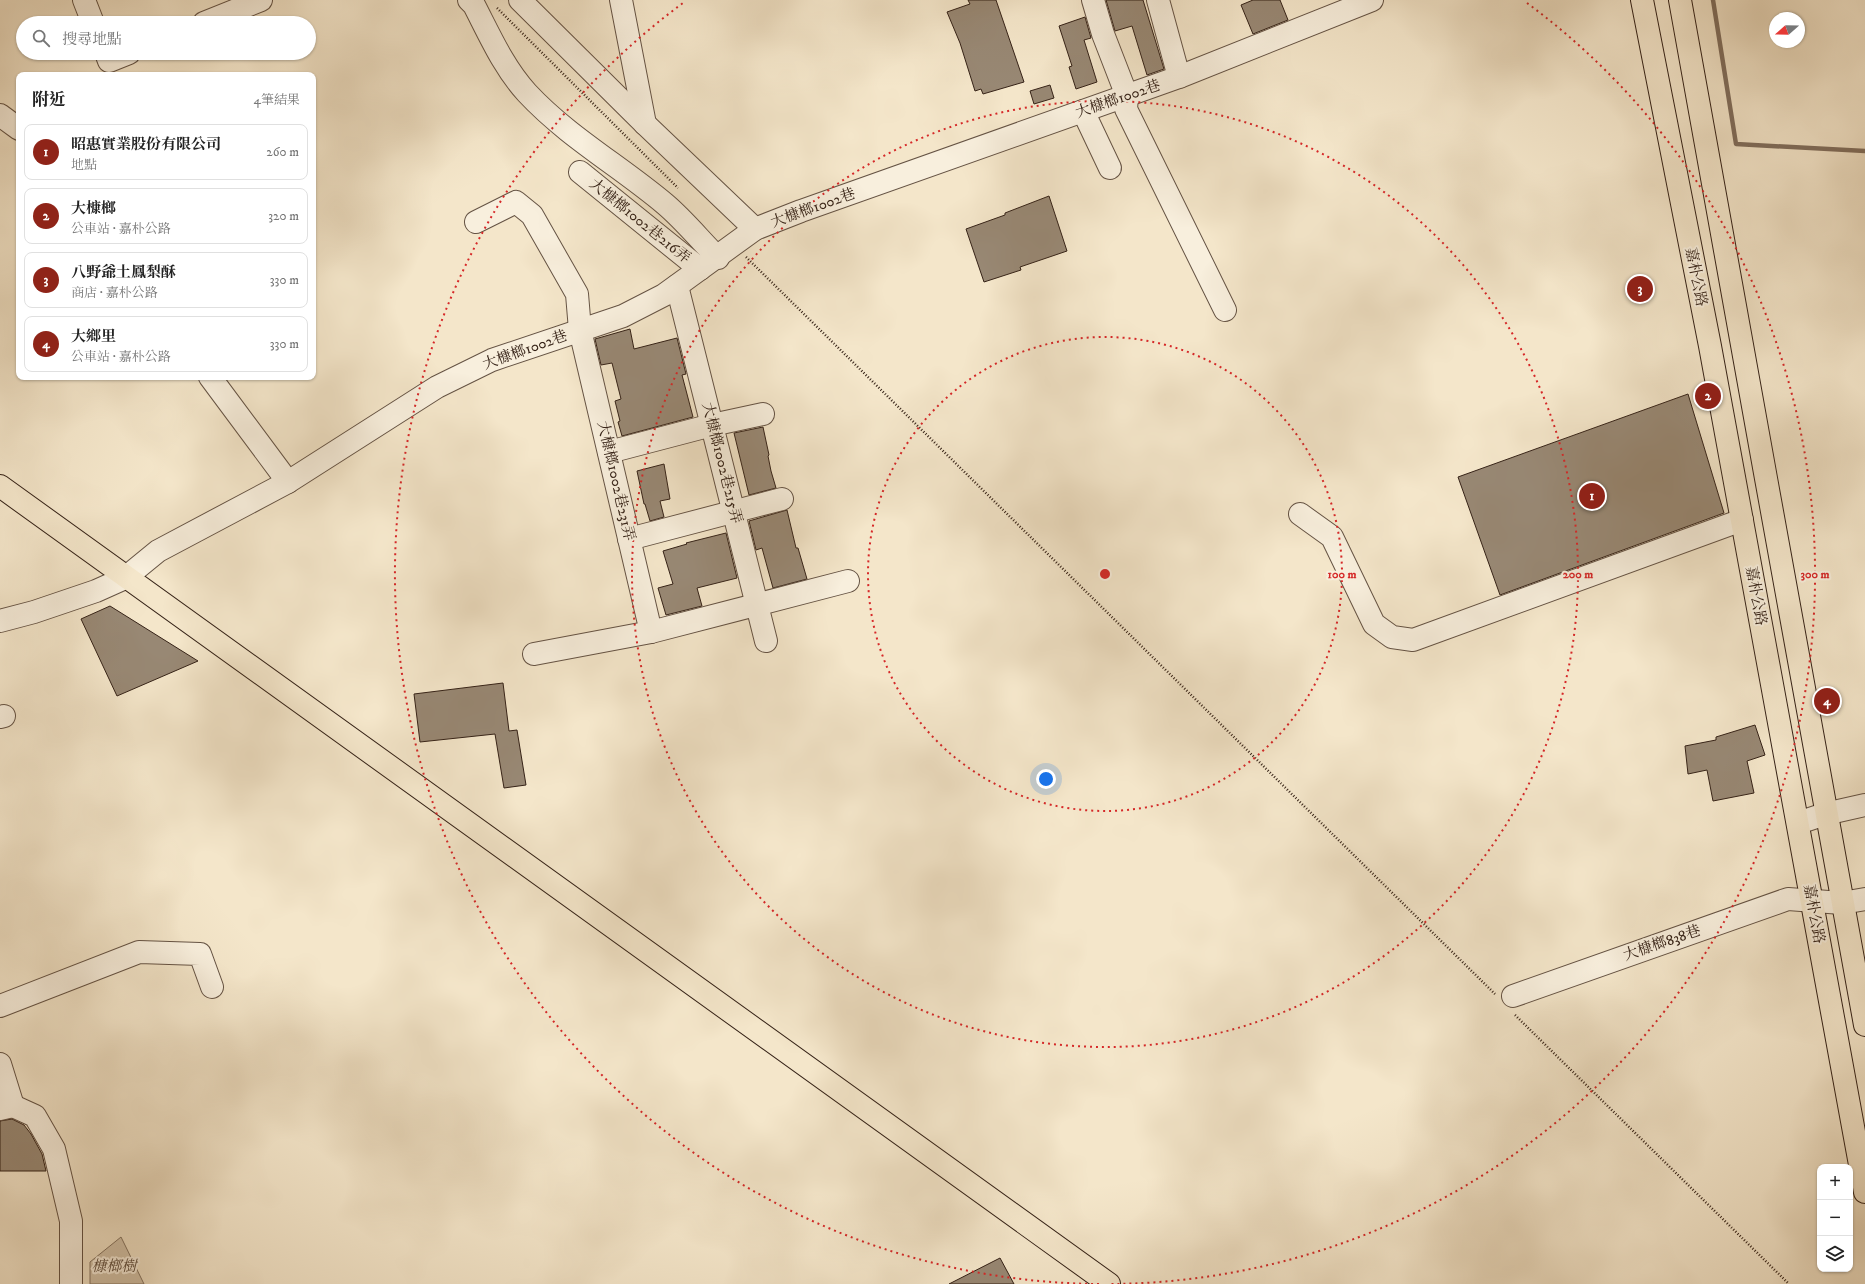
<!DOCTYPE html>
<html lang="zh-TW">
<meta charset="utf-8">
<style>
body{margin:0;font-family:"IM FELL DW Pica","Noto Serif TC",serif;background:#f6f6f6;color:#222}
.controls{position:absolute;right:12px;bottom:12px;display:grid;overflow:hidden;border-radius:8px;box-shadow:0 1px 3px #0004}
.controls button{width:36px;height:36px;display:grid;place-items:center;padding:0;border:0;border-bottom:1px solid #e0e0e0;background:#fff;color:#222;font:20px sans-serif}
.compass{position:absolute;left:1769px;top:12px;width:36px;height:36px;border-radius:50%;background:#fff;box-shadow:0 1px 3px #0004;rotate:250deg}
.you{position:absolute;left:1046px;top:779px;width:14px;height:14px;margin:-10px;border:3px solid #fff;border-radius:50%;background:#1a73e8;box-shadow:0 0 0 6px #1a73e833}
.badge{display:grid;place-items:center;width:26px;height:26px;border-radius:50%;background:#8f2418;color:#fff;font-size:13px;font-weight:700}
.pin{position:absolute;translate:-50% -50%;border:2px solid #fff;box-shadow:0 1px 4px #0006}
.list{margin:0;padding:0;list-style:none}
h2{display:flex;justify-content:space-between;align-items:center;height:52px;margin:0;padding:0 16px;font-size:17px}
h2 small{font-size:13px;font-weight:400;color:#767676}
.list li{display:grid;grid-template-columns:26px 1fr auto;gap:12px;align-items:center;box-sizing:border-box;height:56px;margin:0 8px 8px;padding:0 8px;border:1px solid #e0e0e0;border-radius:8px}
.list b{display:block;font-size:15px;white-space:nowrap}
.list p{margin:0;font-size:13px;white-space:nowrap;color:#767676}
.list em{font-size:13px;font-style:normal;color:#767676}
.icon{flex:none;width:22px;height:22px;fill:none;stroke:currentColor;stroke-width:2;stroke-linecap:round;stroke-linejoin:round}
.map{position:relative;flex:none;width:1865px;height:1284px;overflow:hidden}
.search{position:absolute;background:#fff;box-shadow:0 1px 3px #0004;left:16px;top:16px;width:300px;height:44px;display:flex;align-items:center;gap:10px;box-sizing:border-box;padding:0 14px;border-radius:22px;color:#767676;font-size:15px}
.panel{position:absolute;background:#fff;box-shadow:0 1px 3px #0004;left:16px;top:72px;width:300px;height:308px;border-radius:8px}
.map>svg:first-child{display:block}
</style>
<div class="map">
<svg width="1865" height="1284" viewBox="0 0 1865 1284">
<rect width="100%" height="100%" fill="#f4e6ca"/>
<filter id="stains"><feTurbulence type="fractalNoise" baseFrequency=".005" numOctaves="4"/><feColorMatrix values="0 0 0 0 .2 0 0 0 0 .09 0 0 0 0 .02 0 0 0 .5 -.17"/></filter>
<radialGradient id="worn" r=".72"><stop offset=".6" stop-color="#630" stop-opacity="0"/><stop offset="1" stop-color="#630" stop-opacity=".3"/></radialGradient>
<polygon fill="#d4c5ac" stroke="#847462" points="121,1237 144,1284 90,1284 90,1262"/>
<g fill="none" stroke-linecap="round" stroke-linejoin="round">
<polyline stroke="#816f5e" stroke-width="4.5" points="1713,0 1736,144 1865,151"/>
</g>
<g fill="#988874" stroke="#352217">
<polygon points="968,0 996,0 1024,82 983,94 981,89 975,91 960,43 947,12 970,4"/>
<polygon points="1106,0 1143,0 1164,69 1147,75 1132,26 1115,31"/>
<polygon points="1253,0 1280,0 1288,20 1253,34 1241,5"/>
<polygon points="1085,17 1091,38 1084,40 1097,82 1076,89 1069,67 1072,66 1059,26"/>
<polygon points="1050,85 1054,98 1034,104 1030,91"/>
<polygon points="1049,196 1067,251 1020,267 1021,270 984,282 966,229 1005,215 1005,213"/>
<polygon points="630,329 634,349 677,338 686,374 682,375 693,417 622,436 618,422 620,421 615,401 621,399 612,363 601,365 595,339"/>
<polygon points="1688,394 1724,513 1500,595 1458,477"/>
<polygon points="763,427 769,455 768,456 771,471 776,488 749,495 734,433"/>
<polygon points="664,464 670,499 660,501 664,517 650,521 645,504 644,504 637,471"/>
<polygon points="787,510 796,548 798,548 807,579 773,588 762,548 756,550 749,521"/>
<polygon points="726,533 737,578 697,588 702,606 666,615 658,588 673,584 663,551 687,544 686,543"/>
<polygon points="110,606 198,661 117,696 81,619"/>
<polygon points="503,683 509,731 517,730 526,785 504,788 495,734 420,742 414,694"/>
<polygon points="1755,725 1765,755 1747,761 1754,793 1713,801 1707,770 1688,774 1685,746 1716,740 1716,737"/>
<polygon points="12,1119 24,1125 31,1134 42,1154 46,1171 0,1171 0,1121"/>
<polygon points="1000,1258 1014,1284 949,1284"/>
</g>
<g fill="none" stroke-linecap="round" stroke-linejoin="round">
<g stroke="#655344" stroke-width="24">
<g id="minor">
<polyline points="84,0 93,23"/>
<path d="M 469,0 L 474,5 C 490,36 504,68 527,93 C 568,137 620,166 665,204 C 684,220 700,240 718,258"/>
<polyline points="520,0 645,124 755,229"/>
<polyline points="621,0 645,124"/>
<polyline points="1093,0 1103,34 1127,96 1126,109 1225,310"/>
<polyline points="1158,0 1179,77"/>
<polyline points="204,23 261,0"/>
<polyline points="106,53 109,61 129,53"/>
<polyline points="1083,111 1110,168"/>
<polyline points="0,115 19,129"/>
<polyline points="580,172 700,269"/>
<polyline points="476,222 516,202 532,215 577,294 580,330 651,632"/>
<polyline points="677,286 766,641"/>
<polyline points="210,377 288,482"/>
<polyline points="609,452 712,425 763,414"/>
<polyline points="1300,514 1332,537 1374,624 1392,637 1413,640 1742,520"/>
<polyline points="629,539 782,499"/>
<polyline points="0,621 34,612 96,591 125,578 158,551 288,482 437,387 492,360 623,316 664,295 755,229 801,211 1179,77 1372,0"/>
<polyline points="534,654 651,632 848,581"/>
<polyline points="0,717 4,716"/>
<polyline points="1798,823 1825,814 1865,805"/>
<polyline points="1513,996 1788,899 1842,903 1865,899"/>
<polyline points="0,1006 139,952 200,954 212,987"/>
<polyline points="0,1064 13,1106 0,1109"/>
<polyline points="13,1106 35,1116 54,1149 71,1221 71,1284"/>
</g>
</g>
<g stroke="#352217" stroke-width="24">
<g id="major">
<polyline points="1642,0 1710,346 1865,1192"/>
<path d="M 1680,0 C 1742,342 1802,683 1865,1025"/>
<polyline points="0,486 1109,1284"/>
</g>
</g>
<g stroke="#352217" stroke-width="2.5" stroke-dasharray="1 2" stroke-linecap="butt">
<polyline points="497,8 678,188"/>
<polyline points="746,257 1495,994"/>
<polyline points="1515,1015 1789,1284"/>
</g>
<use href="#minor" stroke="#f8efdd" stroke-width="22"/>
<use href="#major" stroke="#f4e6ca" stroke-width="22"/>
</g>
<g fill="none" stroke="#d62828" stroke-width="2" stroke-dasharray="2 4">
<circle cx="1105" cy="574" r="237"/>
<circle cx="1105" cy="574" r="473"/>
<path d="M1099 1284A710 710 0 0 1 683 3M1527 3A710 710 0 0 1 1111 1284"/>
</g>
<g text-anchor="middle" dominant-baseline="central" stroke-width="4" stroke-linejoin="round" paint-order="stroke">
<g font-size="15" fill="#352217" stroke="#f8efdd">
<text transform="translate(1118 99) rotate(-19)">大槺榔1002巷</text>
<text transform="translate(813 208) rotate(-20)">大槺榔1002巷</text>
<text transform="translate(640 221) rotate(39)">大槺榔1002巷216弄</text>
<text transform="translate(1696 277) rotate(79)">嘉朴公路</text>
<text transform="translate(525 350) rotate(-20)">大槺榔1002巷</text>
<text transform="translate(722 463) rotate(76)">大槺榔1002巷215弄</text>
<text transform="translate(616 481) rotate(77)">大槺榔1002巷231弄</text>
<text transform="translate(1756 596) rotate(80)">嘉朴公路</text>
<text transform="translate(1814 914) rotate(80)">嘉朴公路</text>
<text transform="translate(1662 943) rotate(-19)">大槺榔838巷</text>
</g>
<g font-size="15" font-style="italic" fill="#5d4b3c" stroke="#f8efdd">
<text x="114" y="1266">槺榔樹</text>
</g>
</g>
<circle cx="1105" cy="574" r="6" fill="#d62828" stroke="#f8efdd" stroke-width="2"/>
<g font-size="12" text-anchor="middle" font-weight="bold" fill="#d62828" stroke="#f8efdd" stroke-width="4" stroke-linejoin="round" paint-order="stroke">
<text x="1342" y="578">100 m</text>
<text x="1578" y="578">200 m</text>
<text x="1815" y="578">300 m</text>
</g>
<rect width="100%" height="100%" filter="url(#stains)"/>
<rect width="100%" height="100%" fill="url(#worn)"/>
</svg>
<div class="controls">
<button>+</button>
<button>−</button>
<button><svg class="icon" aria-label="layers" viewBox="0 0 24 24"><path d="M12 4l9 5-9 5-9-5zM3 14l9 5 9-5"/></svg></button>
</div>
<svg class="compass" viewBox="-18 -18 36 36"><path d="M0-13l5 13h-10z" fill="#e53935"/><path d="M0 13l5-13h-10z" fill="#767676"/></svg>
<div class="you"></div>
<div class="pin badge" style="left:1592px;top:496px">1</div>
<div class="pin badge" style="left:1708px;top:396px">2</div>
<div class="pin badge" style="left:1640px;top:289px">3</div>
<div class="pin badge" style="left:1827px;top:701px">4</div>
<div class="search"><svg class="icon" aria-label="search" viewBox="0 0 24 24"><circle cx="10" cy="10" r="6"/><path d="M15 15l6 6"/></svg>搜尋地點</div>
<section class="panel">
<h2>附近<small>4筆結果</small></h2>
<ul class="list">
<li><span class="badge">1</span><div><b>昭惠實業股份有限公司</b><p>地點</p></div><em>260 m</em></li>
<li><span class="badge">2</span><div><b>大槺榔</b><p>公車站 · 嘉朴公路</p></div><em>320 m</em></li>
<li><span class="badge">3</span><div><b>八野爺土鳳梨酥</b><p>商店 · 嘉朴公路</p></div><em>330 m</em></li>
<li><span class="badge">4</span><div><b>大鄉里</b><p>公車站 · 嘉朴公路</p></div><em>330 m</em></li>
</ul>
</section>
</div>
